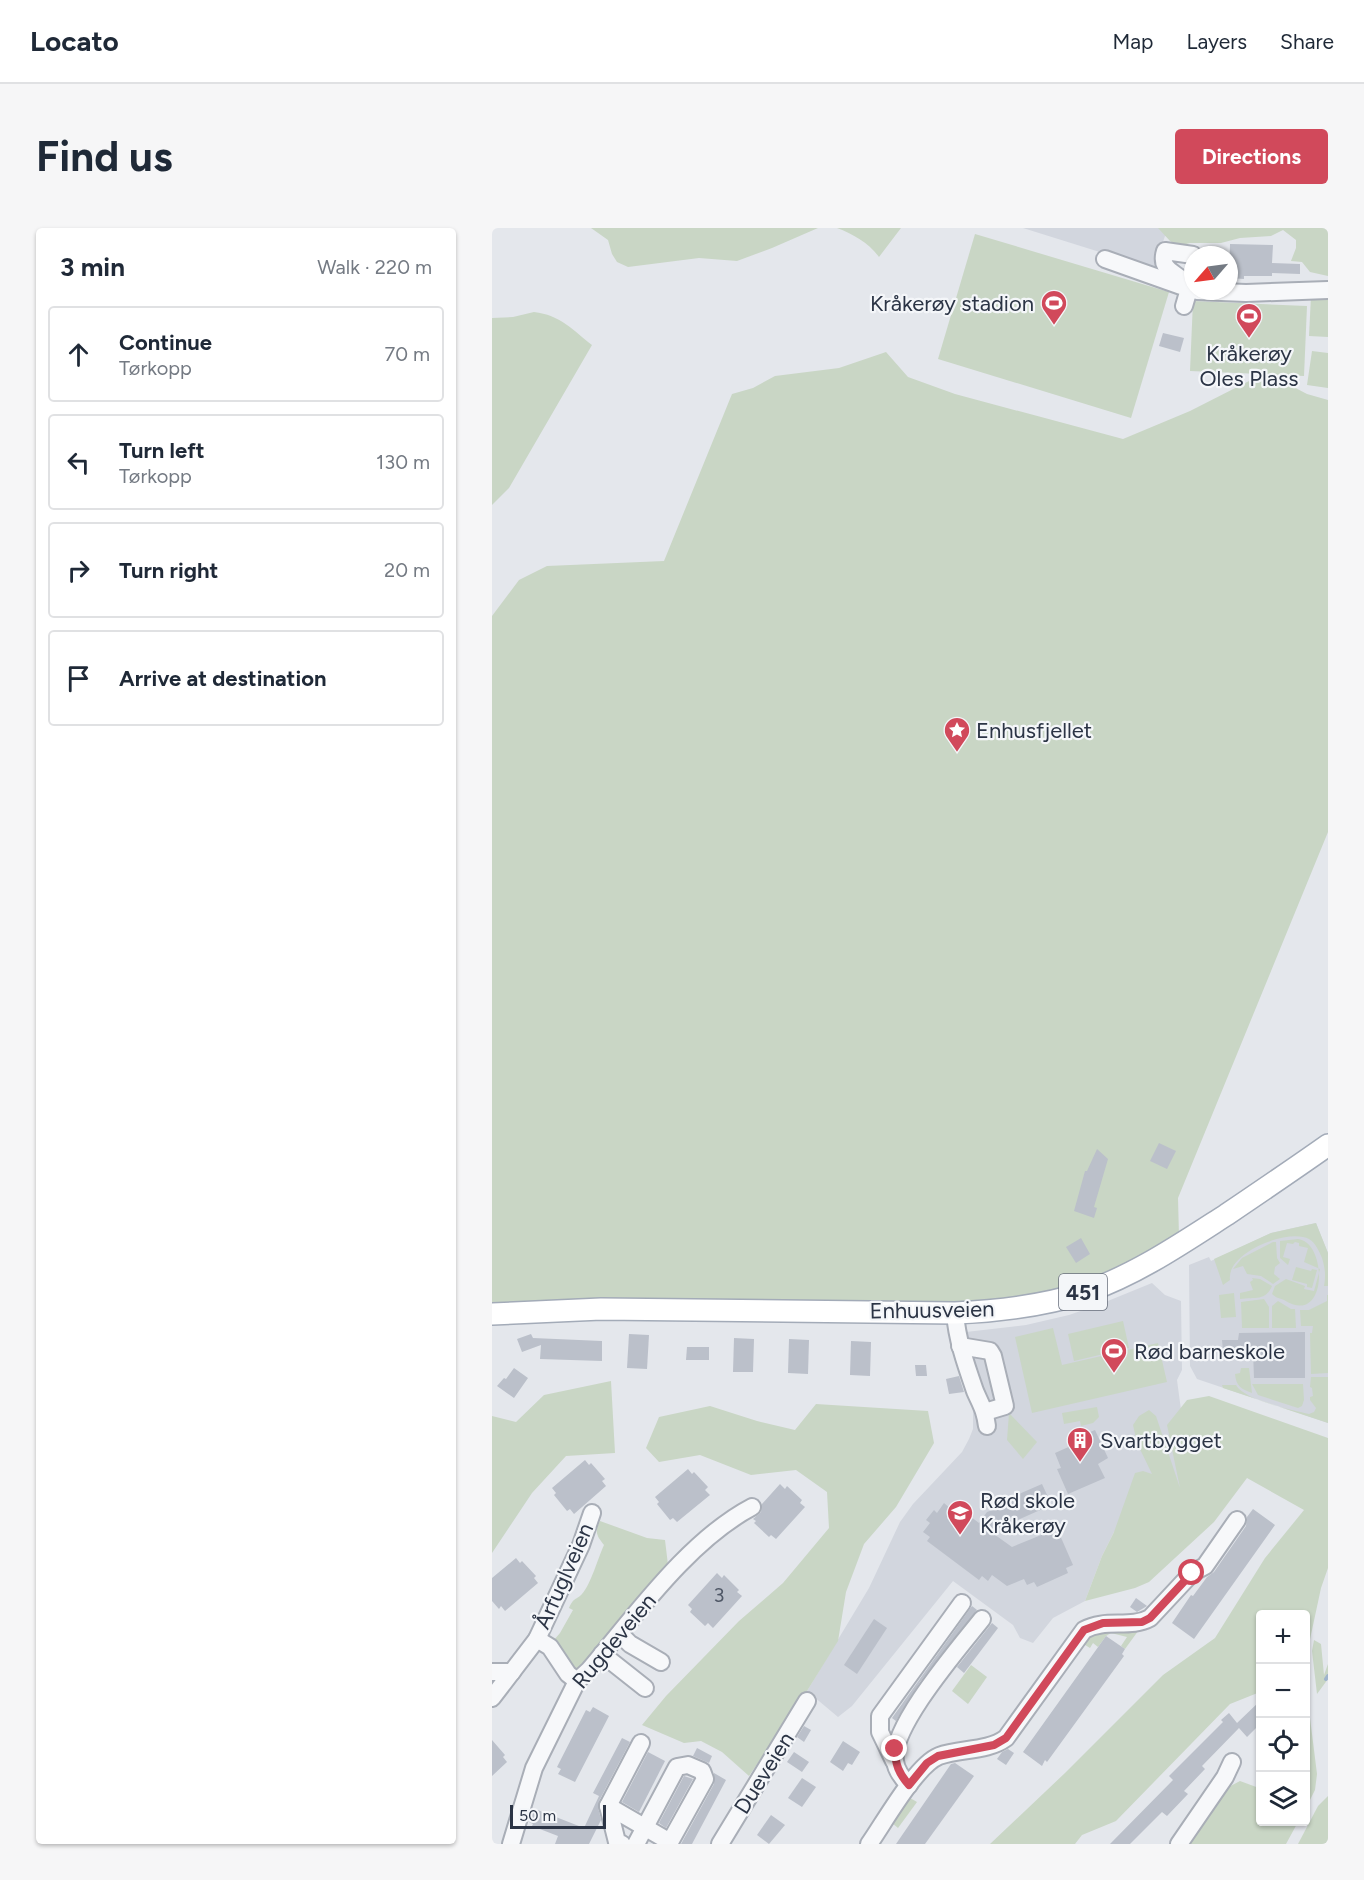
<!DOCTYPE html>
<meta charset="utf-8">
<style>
body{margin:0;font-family:Figtree,sans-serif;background:#f6f6f7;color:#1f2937}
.controls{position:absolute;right:18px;bottom:18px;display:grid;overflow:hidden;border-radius:6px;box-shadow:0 2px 4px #0004}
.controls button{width:54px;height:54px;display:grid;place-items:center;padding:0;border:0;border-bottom:2px solid #e0e1e3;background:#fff;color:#1f2937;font:30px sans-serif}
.compass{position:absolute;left:692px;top:18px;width:54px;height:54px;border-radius:50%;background:#fff;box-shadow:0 2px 4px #0004;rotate:242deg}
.scale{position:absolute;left:18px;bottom:15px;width:96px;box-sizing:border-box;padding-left:6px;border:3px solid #2b3445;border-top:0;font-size:16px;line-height:21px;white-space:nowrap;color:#2b3445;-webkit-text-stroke:4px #f4f6f9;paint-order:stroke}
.stop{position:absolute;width:18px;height:18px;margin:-14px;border:4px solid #d1495b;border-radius:50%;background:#fff}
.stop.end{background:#d1495b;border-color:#fff;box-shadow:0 2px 6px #0008}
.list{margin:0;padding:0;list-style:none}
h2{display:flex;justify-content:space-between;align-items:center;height:78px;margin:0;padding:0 24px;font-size:26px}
h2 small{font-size:20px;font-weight:400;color:#747a83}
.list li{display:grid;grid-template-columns:39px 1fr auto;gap:18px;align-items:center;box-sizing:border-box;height:96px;margin:0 12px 12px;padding:0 12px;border:2px solid #e0e1e3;border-radius:6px}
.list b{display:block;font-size:22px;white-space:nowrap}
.list p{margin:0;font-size:20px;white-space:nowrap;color:#747a83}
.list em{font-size:20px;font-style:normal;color:#747a83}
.icon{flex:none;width:33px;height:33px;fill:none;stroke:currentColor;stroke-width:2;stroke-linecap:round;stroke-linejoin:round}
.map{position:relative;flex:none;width:836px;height:1616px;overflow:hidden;border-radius:6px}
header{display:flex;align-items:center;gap:36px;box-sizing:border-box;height:84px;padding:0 30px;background:#fff;border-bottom:2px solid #e0e1e3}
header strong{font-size:28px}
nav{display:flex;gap:33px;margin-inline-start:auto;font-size:21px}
.intro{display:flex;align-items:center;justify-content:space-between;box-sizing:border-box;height:144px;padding:0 36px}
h1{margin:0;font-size:42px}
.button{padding:15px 27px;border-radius:6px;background:#d1495b;color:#fff;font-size:21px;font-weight:700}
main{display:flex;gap:36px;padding:0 36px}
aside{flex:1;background:#fff;border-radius:6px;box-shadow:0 2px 4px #0004}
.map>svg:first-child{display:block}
</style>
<header>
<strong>Locato</strong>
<nav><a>Map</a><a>Layers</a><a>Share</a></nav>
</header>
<div class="intro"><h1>Find us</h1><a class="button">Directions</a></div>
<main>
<aside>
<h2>3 min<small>Walk · 220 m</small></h2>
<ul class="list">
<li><svg class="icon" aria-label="ahead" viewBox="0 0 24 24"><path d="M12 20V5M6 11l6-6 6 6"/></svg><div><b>Continue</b><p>Tørkopp</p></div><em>70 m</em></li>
<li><svg class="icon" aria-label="left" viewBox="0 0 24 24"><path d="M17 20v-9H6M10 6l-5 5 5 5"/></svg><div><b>Turn left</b><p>Tørkopp</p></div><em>130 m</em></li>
<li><svg class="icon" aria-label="right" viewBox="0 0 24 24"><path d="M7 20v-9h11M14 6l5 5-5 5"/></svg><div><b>Turn right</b></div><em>20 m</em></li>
<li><svg class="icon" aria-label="arrive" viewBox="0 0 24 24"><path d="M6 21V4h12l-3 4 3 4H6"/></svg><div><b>Arrive at destination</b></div></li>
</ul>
</aside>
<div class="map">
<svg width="836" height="1616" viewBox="0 0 836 1616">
<rect width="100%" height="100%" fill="#e4e7ec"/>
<g fill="#d2d6de">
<polygon points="531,0 732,0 706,13 673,8 662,41"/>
<polygon points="824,995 836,1025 836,1195 705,1151 698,1138 697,1037 717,1029 719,1033 779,1005"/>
<polygon points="660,1055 673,1067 689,1073 690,1142 685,1152 689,1182 688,1257 690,1267 622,1304 610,1328 593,1373 561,1390 541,1415 528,1410 521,1397 461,1353 360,1478 346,1489 315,1463 377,1360 408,1294 421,1276 470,1224 477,1211 481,1201 481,1183 472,1145 470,1112 474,1104 534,1097 577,1087 606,1077"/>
</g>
<g fill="#c9d6c5">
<polygon points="99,0 326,0 280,20 245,33 207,30 136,39 125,34 120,26 116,12"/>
<path d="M 345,0 L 409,0 L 387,29 C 377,15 361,6 345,0 Z"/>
<polygon points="666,0 836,0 836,48 818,44 810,34 799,33 804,20 804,12 791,2 779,8 748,10 729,15 698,15 687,18 678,13"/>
<polygon points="483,6 677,64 639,190 446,131"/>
<polygon points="819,68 836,69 836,109 817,108"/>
<polygon points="701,73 815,78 812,148 698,143"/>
<path d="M 42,84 C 68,87 81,102 100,117 L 17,260 L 0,277 L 0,90 L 21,89 Z"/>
<polygon points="820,123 836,125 836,160 815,157"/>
<polygon points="394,124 416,149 463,166 631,211 698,183 759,152 792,154 815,166 836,172 836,604 686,970 687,1008 635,1042 519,1079 0,1077 0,388 27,352 55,338 172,333 240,166 261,160 283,148 347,140"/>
<path d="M 824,995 L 836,1025 L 836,1058 L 832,1058 C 834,1047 833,1040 830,1030 C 827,1023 823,1014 817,1011 C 797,1000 734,1024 738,1052 L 731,1057 L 722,1031 L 779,1005 Z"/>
<path d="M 806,1011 C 836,1014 836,1100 792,1072 C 787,1070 784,1070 780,1066 L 783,1058 L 794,1051 L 813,1058 L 812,1061 L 822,1063 L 828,1041 L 812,1034 L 816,1020 L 807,1018 L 807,1015 L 803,1014 L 801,1016 L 795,1015 L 791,1029 L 798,1031 L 796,1037 L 788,1030 L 788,1013 Z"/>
<polygon points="781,1014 784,1014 785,1030 788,1035 783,1039 782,1046 788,1051 781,1056 769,1048 755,1046 751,1038 741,1041 750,1030"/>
<polygon points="804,1039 819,1043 820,1041 825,1042 820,1060 815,1059 815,1056 800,1052"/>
<path d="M 760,1050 L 768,1051 L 780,1058 C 774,1073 763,1069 748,1071 L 748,1065 L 761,1062 L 758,1054 L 761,1052 Z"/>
<polygon points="742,1065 744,1089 729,1090 727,1067"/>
<polygon points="835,1067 836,1067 836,1145 819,1146 818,1105 820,1105 821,1098 809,1098 808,1082 817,1082 835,1073"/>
<polygon points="772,1071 777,1079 777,1100 750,1100 749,1074"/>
<polygon points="786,1073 799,1081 803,1081 804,1100 780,1100 780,1078"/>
<polygon points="631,1093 637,1120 582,1133 576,1106"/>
<polygon points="561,1100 570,1137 666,1115 675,1154 540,1185 523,1109"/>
<path d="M 749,1140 L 757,1140 L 760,1165 C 749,1161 744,1158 743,1146 L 748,1145 Z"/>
<path d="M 819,1149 L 836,1149 L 836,1195 L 731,1160 L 730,1157 L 744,1157 C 752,1172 800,1182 817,1186 L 822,1184 L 824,1180 L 818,1172 L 818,1169 L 821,1168 L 820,1160 L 818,1159 Z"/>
<polygon points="119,1153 123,1225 74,1228 40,1265 0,1325 0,1188 24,1194 52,1167"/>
<polygon points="760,1156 811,1156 812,1172 810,1178 806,1180 766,1167"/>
<polygon points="717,1168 836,1210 836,1340 829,1360 814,1430 814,1386 768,1386 768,1464 738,1476 624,1593 590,1607 583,1616 498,1616 573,1545 671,1447 723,1410 773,1330 812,1282 755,1250 722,1294 657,1354 643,1360 593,1373 610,1328 622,1304 643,1245 651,1243 660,1246 645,1215 641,1197 647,1188 657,1182 664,1188 688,1260 675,1197 695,1172"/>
<polygon points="324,1176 436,1183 442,1215 404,1279 372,1316 354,1364 346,1413 315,1463 257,1548 230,1524 209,1513 192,1515 150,1497 174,1468 247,1393 291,1355 337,1300 335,1264 304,1242 259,1247 208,1227 167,1234 154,1220 167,1189 218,1178 265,1193 303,1202"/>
<polygon points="605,1179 607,1189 601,1195 589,1198 588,1193 572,1196 570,1185"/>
<polygon points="517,1185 545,1214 531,1231 515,1212"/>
<path d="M 108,1293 L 155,1310 L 173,1312 L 176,1337 L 87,1441 C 73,1436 68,1424 62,1412 L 68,1405 L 81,1382 L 77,1380 C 82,1369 83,1373 90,1366 C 99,1356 106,1330 112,1317 C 105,1308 102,1304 108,1293 Z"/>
<polygon points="649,1399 633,1421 629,1418 635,1409 619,1405 614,1408 606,1419 601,1415 598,1420 590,1415 591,1412 604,1403"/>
<polygon points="822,1412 829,1416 832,1447 836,1436 836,1451 825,1466 820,1423"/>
<polygon points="479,1437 495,1449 476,1476 460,1463"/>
<polygon points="814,1458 825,1546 823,1562 814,1580"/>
<polygon points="768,1540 768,1594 806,1594 794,1616 693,1616 731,1562 748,1553 767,1560 767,1543"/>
<polygon points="836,1568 836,1616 806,1616 826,1578"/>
<polygon points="418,1570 425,1574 406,1600 400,1595"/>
</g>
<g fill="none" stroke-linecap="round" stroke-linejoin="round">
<polyline stroke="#9fb4cc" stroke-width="4" points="834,1451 836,1448"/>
</g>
<g fill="#bbc0ca">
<polygon points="738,16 781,17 780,35 808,36 808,46 780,45 780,48 752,48 752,51 737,50"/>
<polygon points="671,105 692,110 688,124 667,118"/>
<polygon points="667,915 684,923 675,941 658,933"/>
<polygon points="605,921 616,931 602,979 605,980 602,990 582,983 593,943 595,943"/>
<polygon points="589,1010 598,1026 584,1035 574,1019"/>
<polygon points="813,1104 813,1150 762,1150 761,1123 731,1123 730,1112 746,1112 747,1105"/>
<polygon points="39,1106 41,1110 110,1113 110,1133 48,1131 49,1117 30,1124 25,1111"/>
<polygon points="137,1106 157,1107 155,1141 135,1140"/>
<polygon points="242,1110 262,1111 261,1144 241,1144"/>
<polygon points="297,1111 317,1112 316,1146 296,1145"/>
<polygon points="359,1113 379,1114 378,1148 358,1147"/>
<polygon points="195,1119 217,1119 217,1132 194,1132"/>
<polygon points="423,1137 434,1137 435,1148 424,1148"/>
<polygon points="22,1140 36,1150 22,1170 5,1158 12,1150 14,1151"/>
<polygon points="467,1148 472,1164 457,1166 454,1151"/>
<polygon points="603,1202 616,1230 606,1236 613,1250 576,1266 565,1241 569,1240 563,1225 581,1217 579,1212"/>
<polygon points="93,1232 97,1237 99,1235 113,1251 110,1253 114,1258 82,1286 78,1281 75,1283 62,1267 64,1265 60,1260"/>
<polygon points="196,1241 200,1246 202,1244 216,1259 213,1262 218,1267 185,1294 181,1290 178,1292 165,1276 167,1274 163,1269"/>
<polygon points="288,1256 293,1261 295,1258 310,1272 308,1275 313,1279 284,1311 279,1307 277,1309 262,1295 264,1293 261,1291 269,1284 270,1276"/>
<polygon points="550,1256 556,1269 554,1270 556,1276 554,1277 555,1279 499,1304 520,1319 559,1303 561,1308 567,1305 581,1337 574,1340 576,1345 545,1359 542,1354 535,1357 532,1351 515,1358 500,1347 496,1353 490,1348 487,1352 435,1313 438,1309 431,1304 438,1295 434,1292 442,1282 445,1285 452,1275 459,1281 462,1276 487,1295 495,1284 506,1280 504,1276"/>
<polygon points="761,1281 783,1297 702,1411 680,1395 699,1367 701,1368 715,1349 722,1344 754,1298 755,1289"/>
<polygon points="24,1330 28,1335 30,1333 44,1348 42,1350 46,1355 13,1383 9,1378 7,1381 0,1373 0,1350"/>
<polygon points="225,1345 230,1350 232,1347 247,1362 245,1364 250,1368 221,1400 216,1395 213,1398 198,1384 200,1381 196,1377"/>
<polygon points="644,1370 655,1378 645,1384 638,1379"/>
<polygon points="480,1378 485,1382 428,1454 404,1493 400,1490"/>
<polygon points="382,1391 395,1400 365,1446 352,1437"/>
<polygon points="500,1395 506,1400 472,1445 465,1439"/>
<polygon points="614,1408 633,1421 630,1426 632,1428 555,1534 553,1532 550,1538 531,1524"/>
<polygon points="768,1473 768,1496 755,1509 747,1500 710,1538 713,1541 692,1563 696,1566 675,1588 670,1584 638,1616 618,1616 681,1552 677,1548 731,1494 729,1492 737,1485 745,1495"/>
<polygon points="101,1479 117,1488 83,1554 66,1546 69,1541 65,1539 94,1482 98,1484"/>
<polygon points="312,1498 319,1502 312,1514 305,1509"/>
<polygon points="130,1510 138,1514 107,1573 106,1579 109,1592 97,1616 63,1616 66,1608 40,1598 41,1596 37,1594 41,1583 45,1584 46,1582 92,1600 107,1568 101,1565"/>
<polygon points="0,1512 13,1527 11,1529 15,1534 0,1548"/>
<polygon points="351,1513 368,1524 360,1537 356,1535 351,1543 338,1534"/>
<polygon points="205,1520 220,1528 217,1535 201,1528"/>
<polygon points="516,1521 522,1525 514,1537 505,1531 510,1524"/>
<polygon points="156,1524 173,1533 147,1584 130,1574"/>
<polygon points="302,1524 317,1534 310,1544 295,1534"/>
<polygon points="463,1535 482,1548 433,1616 404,1616 459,1536"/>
<polygon points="222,1545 234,1552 200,1616 189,1616 222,1556"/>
<polygon points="192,1548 201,1551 174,1600 167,1595"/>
<polygon points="310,1550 324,1559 310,1579 296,1570"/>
<polygon points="279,1587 293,1597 277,1616 265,1607"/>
</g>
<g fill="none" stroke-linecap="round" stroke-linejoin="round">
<g stroke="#a9aeb7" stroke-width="20">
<g id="minor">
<polyline points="613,31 689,58"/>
<polyline points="705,63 754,65 836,62"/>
<path d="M 692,78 L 697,61 C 689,43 666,46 673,23 L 701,27"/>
<path d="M 463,1085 C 465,1112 474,1137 483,1163 C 489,1177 493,1182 495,1198"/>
<polyline points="468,1118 498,1123 501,1128 513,1178 493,1184"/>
<polyline points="128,1406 138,1416 169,1434"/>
<polyline points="45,1411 58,1419 76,1446 85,1453"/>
<polyline points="110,1426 153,1460"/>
<polyline points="0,1444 20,1444"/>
<polyline points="0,1470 45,1411 89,1317 100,1285"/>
<polyline points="402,1533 388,1504 388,1488 470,1375"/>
<path d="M 417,1557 C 411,1551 404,1542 403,1533 C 398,1499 468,1419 490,1391"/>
<polyline points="116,1578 149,1515"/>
<path d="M 19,1616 L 42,1540 L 85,1453 L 97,1442 C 143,1388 197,1312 260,1279"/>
<polyline points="130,1616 125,1614 116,1578 178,1614 177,1616"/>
<polyline points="144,1616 185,1539 196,1537 210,1543 213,1551 178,1614"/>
<polyline points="228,1616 315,1473"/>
<path d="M 377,1616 C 392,1595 424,1537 447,1528 C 468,1520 495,1524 514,1510 L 592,1402 C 613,1390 638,1401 658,1390 L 700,1345 L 713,1338 L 745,1292"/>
<polyline points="687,1616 733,1549 740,1534"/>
</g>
</g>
<g stroke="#a3abb8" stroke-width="24">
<path id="major" d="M 0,1086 L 109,1081 L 463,1085 C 507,1083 552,1078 594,1064 C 645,1046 689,1016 734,987 C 768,964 802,941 836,917"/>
</g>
<use href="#minor" stroke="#f7f8fa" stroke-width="16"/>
<use href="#major" stroke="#fff" stroke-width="21"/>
</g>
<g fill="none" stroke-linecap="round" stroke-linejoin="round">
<path stroke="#d1495b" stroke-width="8" d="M 403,1521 C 403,1536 407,1546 417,1557 L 435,1535 L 446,1528 L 502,1517 L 514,1510 L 592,1402 L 611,1395 L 650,1394 L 658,1390 L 700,1345"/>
</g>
<defs>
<g id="stadium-pin" transform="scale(1.35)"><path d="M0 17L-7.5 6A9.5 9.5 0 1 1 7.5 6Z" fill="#d1495b" stroke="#f4f6f9"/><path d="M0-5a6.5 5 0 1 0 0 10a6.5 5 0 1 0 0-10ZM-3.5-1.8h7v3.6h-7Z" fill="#fff"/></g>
<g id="sight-pin" transform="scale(1.35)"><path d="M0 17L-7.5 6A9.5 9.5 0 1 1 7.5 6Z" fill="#d1495b" stroke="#f4f6f9"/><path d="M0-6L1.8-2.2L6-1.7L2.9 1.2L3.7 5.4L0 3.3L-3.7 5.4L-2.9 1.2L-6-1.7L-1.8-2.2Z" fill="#fff"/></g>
<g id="building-pin" transform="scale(1.35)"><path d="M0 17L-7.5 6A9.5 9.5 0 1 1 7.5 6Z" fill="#d1495b" stroke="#f4f6f9"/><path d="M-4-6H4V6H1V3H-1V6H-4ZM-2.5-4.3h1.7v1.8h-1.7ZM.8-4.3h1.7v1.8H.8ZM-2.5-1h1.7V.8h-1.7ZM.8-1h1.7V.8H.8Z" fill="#fff"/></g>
<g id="school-pin" transform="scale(1.35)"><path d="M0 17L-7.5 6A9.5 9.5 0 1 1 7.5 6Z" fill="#d1495b" stroke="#f4f6f9"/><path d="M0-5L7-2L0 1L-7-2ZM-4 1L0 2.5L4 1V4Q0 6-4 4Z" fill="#fff"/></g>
</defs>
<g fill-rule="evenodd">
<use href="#stadium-pin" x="562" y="75"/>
<use href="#stadium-pin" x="757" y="88"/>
<use href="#sight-pin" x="465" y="502"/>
<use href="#stadium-pin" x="622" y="1123"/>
<use href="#building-pin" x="588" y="1212"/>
<use href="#school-pin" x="468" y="1285"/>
</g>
<g text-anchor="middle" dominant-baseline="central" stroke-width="4.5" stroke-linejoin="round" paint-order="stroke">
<g font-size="20" fill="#4f5766">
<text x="227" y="1367">3</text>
</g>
<rect fill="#f4f6f9" stroke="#676e7b" stroke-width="1.5" x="567" y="1046" width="48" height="36" rx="4.5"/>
<g font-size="21" font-weight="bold" fill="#2b3445">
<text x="591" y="1064">451</text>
</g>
<g font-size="22" fill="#2b3445" stroke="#f4f6f9" text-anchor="start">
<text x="542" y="75" text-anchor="end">Kråkerøy stadion</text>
<text x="757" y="125" text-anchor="middle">Kråkerøy<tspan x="757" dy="25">Oles Plass</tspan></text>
<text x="484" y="502">Enhusfjellet</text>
<text x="642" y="1123">Rød barneskole</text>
<text x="608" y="1212">Svartbygget</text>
<text x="488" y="1272">Rød skole<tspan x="488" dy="25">Kråkerøy</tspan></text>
</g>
<g font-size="22" fill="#2b3445" stroke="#f4f6f9">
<text transform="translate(440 1082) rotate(-1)">Enhuusveien</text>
<text transform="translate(72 1348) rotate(-66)">Årfuglveien</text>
<text transform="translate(122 1413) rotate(-50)">Rugdeveien</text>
<text transform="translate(272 1545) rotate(-58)">Dueveien</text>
</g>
</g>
</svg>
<div class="controls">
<button>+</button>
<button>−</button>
<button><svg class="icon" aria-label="locate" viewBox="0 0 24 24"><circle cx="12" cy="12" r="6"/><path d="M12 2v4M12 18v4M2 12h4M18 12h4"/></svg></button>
<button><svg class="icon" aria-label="layers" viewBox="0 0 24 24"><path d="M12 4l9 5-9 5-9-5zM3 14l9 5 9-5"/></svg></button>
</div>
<svg class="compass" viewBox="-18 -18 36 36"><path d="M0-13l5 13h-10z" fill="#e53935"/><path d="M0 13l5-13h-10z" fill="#747a83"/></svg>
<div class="scale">50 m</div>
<div class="stop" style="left:700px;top:1345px"></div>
<div class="stop end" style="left:403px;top:1521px"></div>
</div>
</main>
